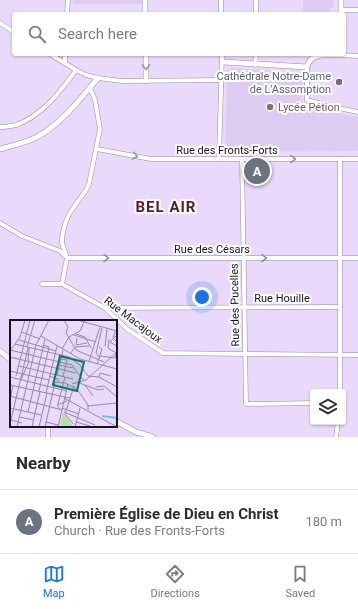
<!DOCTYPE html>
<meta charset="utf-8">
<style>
body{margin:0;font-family:Roboto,sans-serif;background:#f2f2f3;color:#2b2b33}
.controls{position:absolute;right:12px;bottom:12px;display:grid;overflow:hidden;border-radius:4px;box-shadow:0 1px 3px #0004}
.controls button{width:36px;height:36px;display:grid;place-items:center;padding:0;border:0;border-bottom:1px solid #e1e1e2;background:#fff;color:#2b2b33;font:20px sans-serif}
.you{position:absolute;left:202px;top:297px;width:14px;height:14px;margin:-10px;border:3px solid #fff;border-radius:50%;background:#1a73e8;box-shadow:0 0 0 6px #1a73e833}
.badge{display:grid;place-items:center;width:26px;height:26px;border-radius:50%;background:#1a73e8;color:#fff;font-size:13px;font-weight:700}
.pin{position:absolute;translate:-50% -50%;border:2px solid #fff;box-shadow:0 1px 4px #0006}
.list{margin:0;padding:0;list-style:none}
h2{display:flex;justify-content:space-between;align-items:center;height:52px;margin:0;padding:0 16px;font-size:17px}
h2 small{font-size:13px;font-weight:400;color:#7c7c81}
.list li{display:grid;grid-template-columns:26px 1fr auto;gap:12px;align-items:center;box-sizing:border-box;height:64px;padding:0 16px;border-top:1px solid #e1e1e2}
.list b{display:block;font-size:15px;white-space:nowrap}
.list p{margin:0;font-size:13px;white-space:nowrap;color:#7c7c81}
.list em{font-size:13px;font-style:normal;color:#7c7c81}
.icon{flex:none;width:22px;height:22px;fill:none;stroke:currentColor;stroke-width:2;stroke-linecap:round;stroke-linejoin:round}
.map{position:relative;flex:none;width:358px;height:437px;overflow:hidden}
.search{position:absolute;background:#fff;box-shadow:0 1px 3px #0004;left:12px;right:12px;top:12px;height:44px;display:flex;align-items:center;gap:10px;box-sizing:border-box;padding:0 14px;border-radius:4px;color:#7c7c81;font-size:15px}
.sheet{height:116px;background:#fff}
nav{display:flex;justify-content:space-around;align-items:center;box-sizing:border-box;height:56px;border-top:1px solid #e1e1e2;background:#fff;font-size:11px;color:#7c7c81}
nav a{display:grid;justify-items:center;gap:2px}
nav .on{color:#1a73e8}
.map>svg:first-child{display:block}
</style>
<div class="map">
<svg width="358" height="437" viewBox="0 0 358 437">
<rect width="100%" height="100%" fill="#e9d9fa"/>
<g fill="#decbf2">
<rect x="73" y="0" width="69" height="4"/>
<polygon points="303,0 334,0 334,7 329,9 329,13 331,13 331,14 303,14"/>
<polygon points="232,68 303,73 301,103 327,111 358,117 358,151 225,152 227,71"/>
</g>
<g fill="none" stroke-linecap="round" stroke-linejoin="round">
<g stroke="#9889a7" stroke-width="5">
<g id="minor">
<polyline points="221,0 221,14"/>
<polyline points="256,0 256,14"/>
<polyline points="341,10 358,10"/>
<polyline points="67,14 68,0"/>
<polyline points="0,23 14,32"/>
<polyline points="50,54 76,70 86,75 98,78 122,81 222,80"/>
<polyline points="340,55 358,56"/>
<polyline points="65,63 65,54"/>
<polyline points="255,65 256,54"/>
<polyline points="307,67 307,100 329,106 358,112"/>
<polyline points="90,88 95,100 100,129 89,184 86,190 69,214 65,224 62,237 62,243 67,258 62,284 105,308 127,329 163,353 245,354 358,355"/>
<path d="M 0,127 C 5,127 11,126 16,125 C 42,116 60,92 76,70"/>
<polyline points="97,149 151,159 358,159"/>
<polyline points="219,159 222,54"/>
<polyline points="242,159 246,404 313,403"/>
<polyline points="0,223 22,236 60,251 65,256"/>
<polyline points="67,258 358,258"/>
<polyline points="42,284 62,284"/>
<polyline points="105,308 340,307"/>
<polyline points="340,392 340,159"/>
<polyline points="48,437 48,426"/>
<polyline points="336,437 338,422"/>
</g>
</g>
<g stroke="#9889a7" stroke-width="6">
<g id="tertiary">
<polyline points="145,0 145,14"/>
<polyline points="341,0 341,14"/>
<polyline points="146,54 146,81"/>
<path d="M 223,62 L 307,67 C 310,52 328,55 340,55 L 340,54"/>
<path d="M 0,149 C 12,146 24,143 35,138 C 62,124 79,100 98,78"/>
<polyline points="0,351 11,360"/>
<polyline points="116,421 136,432 153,437"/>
</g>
</g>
<use href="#minor" stroke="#fff" stroke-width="4"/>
<use href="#tertiary" stroke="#fff" stroke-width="5"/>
</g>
<defs><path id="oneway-chevron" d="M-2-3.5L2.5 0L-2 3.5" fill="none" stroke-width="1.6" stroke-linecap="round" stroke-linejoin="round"/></defs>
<g stroke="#98959a">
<use href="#oneway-chevron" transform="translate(146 67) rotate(89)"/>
<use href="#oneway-chevron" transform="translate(135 156) rotate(11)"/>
<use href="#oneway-chevron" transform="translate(293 159)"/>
<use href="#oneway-chevron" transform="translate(106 258)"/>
<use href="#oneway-chevron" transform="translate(264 258)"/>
</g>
<circle fill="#6b7280" stroke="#fff" stroke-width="1.5" cx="339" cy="82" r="4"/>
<circle fill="#8d6e63" stroke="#fff" stroke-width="1.5" cx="270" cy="107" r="4"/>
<g text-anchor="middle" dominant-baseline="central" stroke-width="4" stroke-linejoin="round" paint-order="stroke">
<g font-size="11" fill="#5b616d" stroke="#fff" text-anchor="end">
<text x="331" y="76">Cathédrale Notre-Dame<tspan x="331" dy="13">de L'Assomption</tspan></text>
</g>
<g font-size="11" fill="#785e54" stroke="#fff" text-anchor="start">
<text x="278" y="107">Lycée Pétion</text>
</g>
<g font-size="11" fill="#19131f" stroke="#fff">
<text x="227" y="150">Rue des Fronts-Forts</text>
<text x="212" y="249">Rue des Césars</text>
<text x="282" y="298">Rue Houille</text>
<text transform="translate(235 305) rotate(-91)">Rue des Pucelles</text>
<text transform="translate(133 320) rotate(37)">Rue Macajoux</text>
</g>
<g font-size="15" font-weight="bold" letter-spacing="1" fill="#5d1821" stroke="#fff">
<text x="166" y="207">BEL AIR</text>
</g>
</g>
<g transform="translate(10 320)">
<rect width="107" height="107" fill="#e9d9fa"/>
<path d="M 53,92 L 62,106 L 65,107 L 50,105 Z" fill="#b6e1ab"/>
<path fill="none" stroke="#79b7eb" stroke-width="2" d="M 92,96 L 107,98"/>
<path fill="none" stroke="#968aa2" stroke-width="1" d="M 54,0 L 58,7 L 56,13 L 66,30 L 94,42M 67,0 L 107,11M 106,10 L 103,18 L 107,22M 12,12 L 30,19M 66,14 L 75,17 L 81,28M 64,15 L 86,22M 107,15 L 100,22 L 107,26M 31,16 L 70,39 L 107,49M 67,18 L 66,25 L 77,23M 99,19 L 98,28 L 106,33M 9,20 L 46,31M 5,24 L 59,37 L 69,44 L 78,56 L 89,57 L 107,67M 95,26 L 97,9M 17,27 L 25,0M 52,29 L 59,17 L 70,11 L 75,0M 0,30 L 62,45 L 74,61M 0,31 L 10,17 L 15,0M 60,34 L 65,27 L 79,26M 90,36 L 105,38 L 106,34M 0,37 L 66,53M 90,38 L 86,33 L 92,8M 51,39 L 57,40 L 53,56M 18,41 L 19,28M 79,41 L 90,7M 87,44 L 92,29 L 89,27M 49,45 L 63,48M 9,46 L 63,59M 0,51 L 39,60M 47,55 L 53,30M 6,56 L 20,0M 39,56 L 48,59 L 48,62M 0,57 L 57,71M 89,57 L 90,53 L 101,56M 11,60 L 19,41M 53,62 L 67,69 L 78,85 L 78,90M 67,62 L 88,70 L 94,69M 58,64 L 55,77 L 60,78M 62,64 L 76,60 L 107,32M 0,65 L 55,77 L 48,107M 75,65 L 83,76M 86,67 L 94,66 L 107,77M 29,71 L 39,27 L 33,25M 36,73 L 47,26M 0,76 L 52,90M 54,78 L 107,107M 0,80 L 3,65M 48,84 L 55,57M 78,86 L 107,83M 0,88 L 31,95M 52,88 L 69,94M 50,89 L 47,85 L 57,81M 18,92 L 35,19M 54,92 L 85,105M 55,94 L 64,66M 55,94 L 63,104M 0,97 L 1,100 L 12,103M 9,97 L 24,100M 36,102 L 48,105M 66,102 L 80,106M 0,104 L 18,28M 7,107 L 26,25 L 39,0M 22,107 L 30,71M 29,107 L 37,73M 35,107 L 45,62 L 53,63M 65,107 L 70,88"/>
<path fill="#0f766e" fill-opacity="0.15" stroke="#0f766e" stroke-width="2" d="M 50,36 L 74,42 L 67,71 L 43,65 Z"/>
<rect width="107" height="107" fill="none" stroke="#19131f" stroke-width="2"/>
</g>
</svg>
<div class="controls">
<button><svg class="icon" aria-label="layers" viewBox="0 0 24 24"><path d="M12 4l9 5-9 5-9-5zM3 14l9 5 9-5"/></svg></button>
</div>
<div class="you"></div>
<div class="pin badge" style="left:257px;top:171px;background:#6b7280">A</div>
<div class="search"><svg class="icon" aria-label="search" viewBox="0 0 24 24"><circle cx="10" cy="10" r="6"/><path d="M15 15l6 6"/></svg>Search here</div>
</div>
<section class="sheet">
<h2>Nearby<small></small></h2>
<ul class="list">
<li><span class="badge" style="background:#6b7280">A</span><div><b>Première Église de Dieu en Christ</b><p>Church · Rue des Fronts-Forts</p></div><em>180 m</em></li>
</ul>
</section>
<nav>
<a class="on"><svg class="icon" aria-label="map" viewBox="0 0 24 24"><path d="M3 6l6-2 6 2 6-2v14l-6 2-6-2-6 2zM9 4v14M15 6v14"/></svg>Map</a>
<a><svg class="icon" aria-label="directions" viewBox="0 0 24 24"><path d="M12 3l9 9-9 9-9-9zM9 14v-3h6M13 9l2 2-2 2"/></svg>Directions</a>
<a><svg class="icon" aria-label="saved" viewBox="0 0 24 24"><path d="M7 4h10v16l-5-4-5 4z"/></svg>Saved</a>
</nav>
